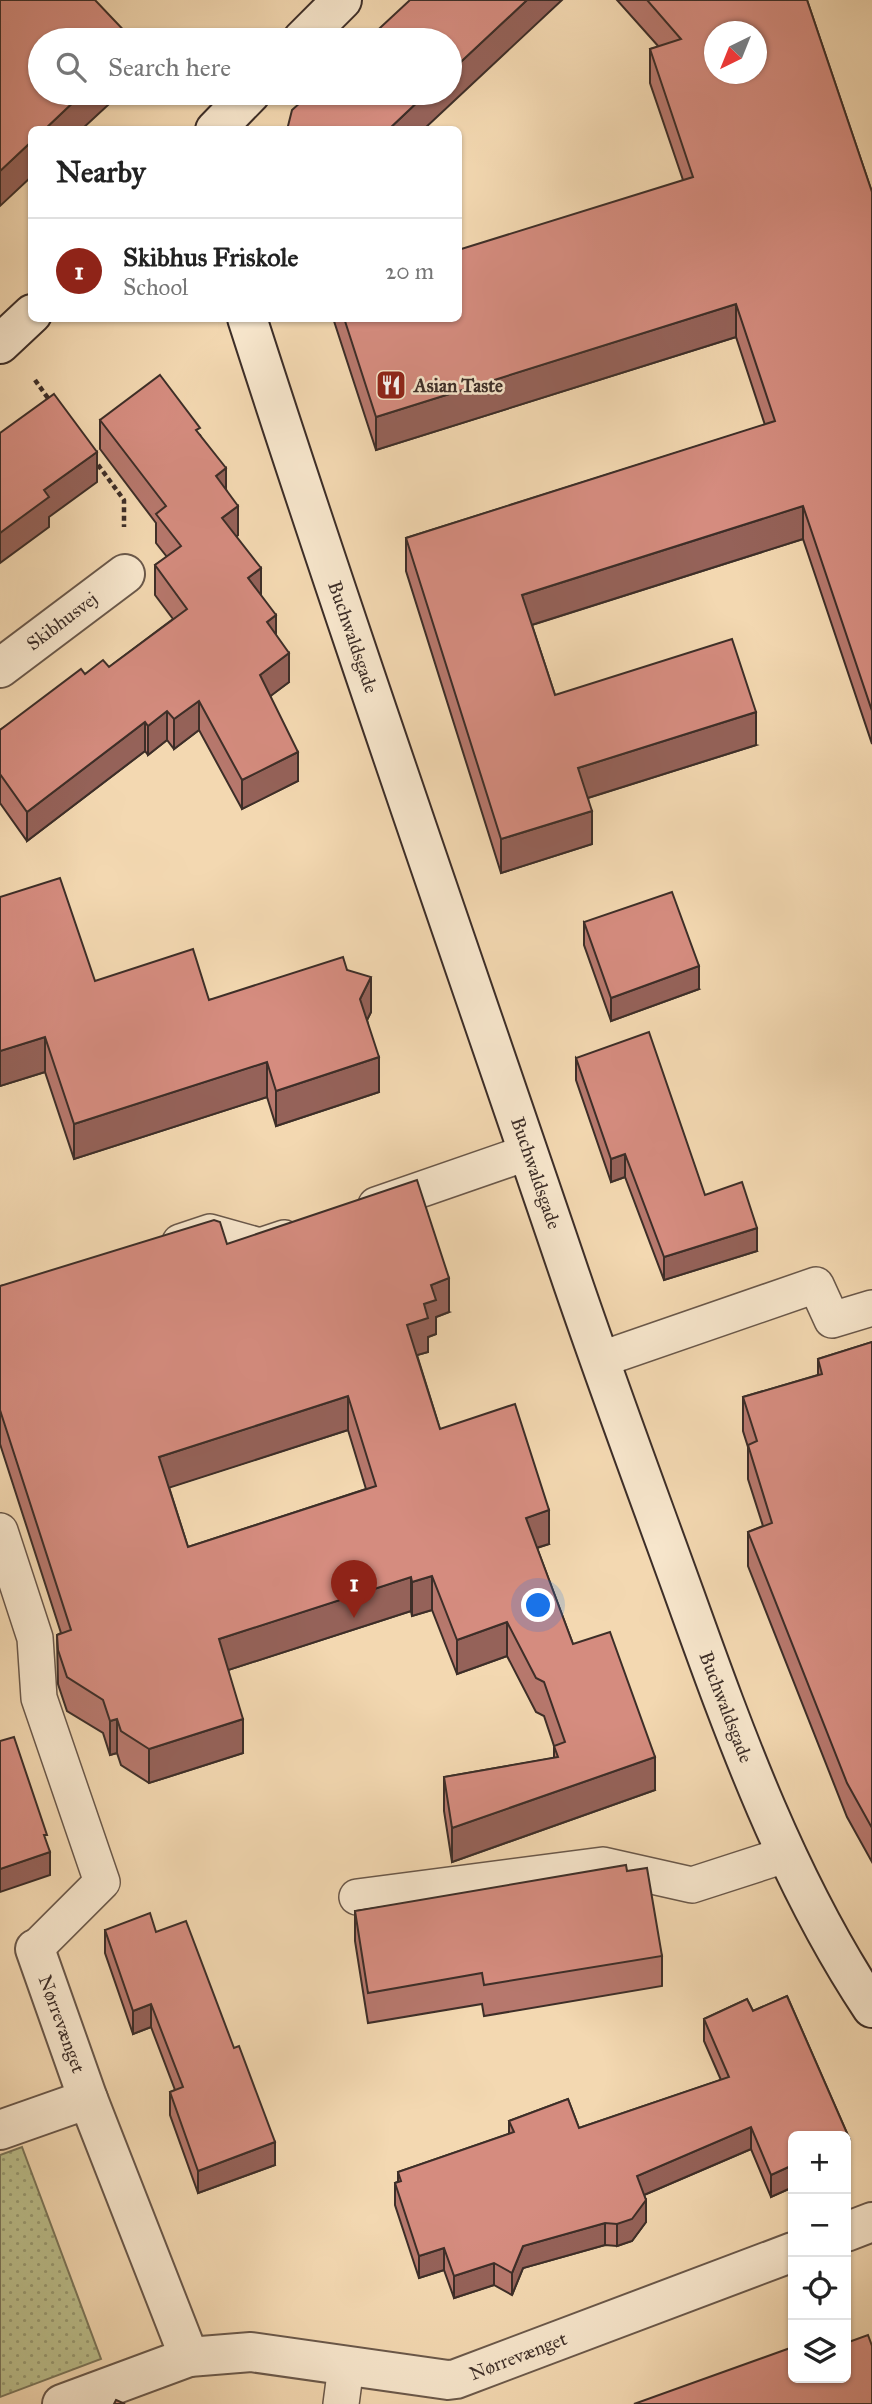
<!DOCTYPE html>
<meta charset="utf-8">
<style>
body{margin:0;font-family:"IM FELL Great Primer",serif;background:#f2f2f2;color:#222}
.controls{position:absolute;right:21px;bottom:21px;display:grid;overflow:hidden;border-radius:10px;box-shadow:0 2px 5px #0004}
.controls button{width:63px;height:63px;display:grid;place-items:center;padding:0;border:0;border-bottom:2px solid #e0e0e0;background:#fff;color:#222;font:35px sans-serif}
.compass{position:absolute;left:704px;top:21px;width:63px;height:63px;border-radius:50%;background:#fff;box-shadow:0 2px 5px #0004;rotate:223deg}
.you{position:absolute;left:539px;top:1606px;width:24px;height:24px;margin:-18px;border:5px solid #fff;border-radius:50%;background:#1a73e8;box-shadow:0 0 0 10px #1a73e833}
.badge{display:grid;place-items:center;width:46px;height:46px;border-radius:50%;background:#8f2418;color:#fff;font-size:23px;font-weight:700}
.pin{position:absolute;translate:-50% -58px;filter:drop-shadow(0 2px 4px #0008)}
.pin::after{content:'';position:absolute;top:37px;width:24px;height:21px;background:inherit;clip-path:polygon(0 0,100% 0,50% 100%)}
.list{margin:0;padding:0;list-style:none}
h2{display:flex;justify-content:space-between;align-items:center;height:91px;margin:0;padding:0 28px;font-size:30px}
h2 small{font-size:23px;font-weight:400;color:#767676}
.list li{display:grid;grid-template-columns:46px 1fr auto;gap:21px;align-items:center;box-sizing:border-box;height:105px;padding:0 28px;border-top:2px solid #e0e0e0}
.list b{display:block;font-size:26px;white-space:nowrap}
.list p{margin:0;font-size:23px;white-space:nowrap;color:#767676}
.list em{font-size:23px;font-style:normal;color:#767676}
.icon{flex:none;width:38px;height:38px;fill:none;stroke:currentColor;stroke-width:2;stroke-linecap:round;stroke-linejoin:round}
.map{position:relative;flex:none;width:872px;height:2404px;overflow:hidden}
.search{position:absolute;background:#fff;box-shadow:0 2px 5px #0004;left:28px;top:28px;width:434px;height:77px;display:flex;align-items:center;gap:18px;box-sizing:border-box;padding:0 24px;border-radius:38px;color:#767676;font-size:26px}
.panel{position:absolute;background:#fff;box-shadow:0 2px 5px #0004;left:28px;top:126px;width:434px;height:196px;border-radius:10px}
.map>svg:first-child{display:block}
</style>
<div class="map">
<svg width="872" height="2404" viewBox="0 0 872 2404">
<defs>
<pattern id="park-dots" width="8" height="8" patternUnits="userSpaceOnUse" patternTransform="scale(1.75)"><rect width="8" height="8" fill="#bbbe8b"/><path d="M2 2h.1M6 6h.1" fill="none" stroke="#999b72" stroke-width="1.8" stroke-linecap="round"/></pattern>
</defs>
<rect width="100%" height="100%" fill="#f3d8b1"/>
<filter id="stains"><feTurbulence type="fractalNoise" baseFrequency=".00286" numOctaves="4"/><feColorMatrix values="0 0 0 0 .2 0 0 0 0 .09 0 0 0 0 .02 0 0 0 .5 -.17"/></filter>
<radialGradient id="worn" r=".72"><stop offset=".6" stop-color="#630" stop-opacity="0"/><stop offset="1" stop-color="#630" stop-opacity=".3"/></radialGradient>
<polygon fill="url(#park-dots)" stroke="#7c765a" stroke-width="2" points="22,2147 101,2359 0,2397 0,2155"/>
<g fill="none" stroke-linecap="round" stroke-linejoin="round">
<g stroke="#6a584a" stroke-width="38">
<g id="lane">
<polyline points="376,1205 529,1152"/>
<polyline points="180,1242 210,1232 260,1246 284,1238"/>
<polyline points="599,1360 816,1285 832,1320 872,1308"/>
<polyline points="0,1531 35,1638 39,1698 102,1882 35,1949"/>
<polyline points="357,1897 603,1865 692,1885 788,1854"/>
<polyline points="341,2404 346,2366"/>
</g>
</g>
<g stroke="#6a584a" stroke-width="42">
<g id="street">
<polyline points="0,668 125,574"/>
<polyline points="35,1949 88,2099"/>
<polyline points="0,2130 88,2099 189,2357 62,2404"/>
<polyline points="846,2232 872,2222"/>
<polyline points="189,2357 251,2352 448,2380 456,2379 793,2252"/>
</g>
</g>
<g stroke="#3d2e28" stroke-width="42">
<g id="secondary">
<polyline points="302,40 342,0"/>
<polyline points="215,130 251,93"/>
<path d="M 247,318 C 350,638 461,954 569,1272 C 606,1381 646,1488 685,1596 C 736,1738 788,1882 872,2008"/>
<polyline points="0,344 32,314"/>
</g>
</g>
<g stroke="#3d2e28" stroke-width="4.5" stroke-dasharray="5 3.5" stroke-linecap="butt">
<polyline points="35,380 50,401"/>
<polyline points="93,458 124,500 124,527"/>
</g>
<use href="#lane" stroke="#f7e6cc" stroke-width="35"/>
<use href="#street" stroke="#f7e6cc" stroke-width="38"/>
<use href="#secondary" stroke="#f7e6cc" stroke-width="38"/>
</g>
<g fill="#b7786d" stroke="#3d2e28" stroke-width="2" fill-rule="evenodd">
<polygon points="617,0 807,0 872,192 872,744 803,539 532,625 555,695 756,745 588,798 592,844 501,873 406,571 406,538 765,425 736,337 376,450 333,318 458,318 683,180 650,83 650,49 659,47"/>
<polygon points="100,420 200,435 226,489 238,535 236,537 276,635 289,682 270,696 298,781 242,809 199,730 174,749 167,740 148,755 145,751 27,841 0,803 0,730 85,674 109,667 173,619 155,595 155,565 167,557 156,543 156,523 100,449"/>
<polygon points="0,897 95,981 209,1000 347,970 371,1012 367,1020 379,1092 276,1126 267,1097 74,1159 45,1072 0,1086"/>
<polygon points="584,922 699,989 611,1021 584,945"/>
<polygon points="576,1058 705,1195 757,1251 664,1280 625,1177 611,1182 576,1080"/>
<path d="M 227,1244 L 449,1312 L 436,1317 L 436,1334 L 428,1337 L 428,1352 L 417,1355 L 440,1429 L 549,1544 L 537,1548 L 573,1644 L 655,1790 L 452,1862 L 444,1811 L 444,1777 L 554,1758 L 554,1746 L 544,1716 L 536,1712 L 507,1656 L 457,1674 L 432,1610 L 412,1616 L 411,1611 L 228,1670 L 243,1753 L 149,1783 L 121,1765 L 117,1753 L 110,1755 L 103,1733 L 67,1711 L 58,1684 L 57,1635 L 61,1633 L 0,1444 L 0,1286 ZM 348,1430 L 366,1489 L 188,1547 L 169,1487 Z"/>
<polygon points="872,1342 872,1862 847,1817 748,1566 748,1532 763,1526 748,1479 748,1447 743,1431 743,1397 818,1375 818,1359"/>
<polygon points="627,1871 662,1956 662,1986 484,2016 482,2004 368,2023 355,1941 355,1911"/>
<polygon points="105,1930 156,1932 275,2165 198,2193 170,2115 170,2092 175,2090 151,2027 133,2034 105,1953"/>
<polygon points="787,1996 850,2140 850,2162 846,2164 846,2136 793,2136 793,2187 771,2197 751,2149 644,2195 646,2200 646,2222 632,2241 617,2246 605,2245 523,2268 512,2295 494,2285 454,2298 444,2270 419,2278 395,2205 395,2183 398,2182 398,2172 509,2134 509,2121 568,2099 579,2128 721,2080 704,2041 704,2019 747,1999 753,2011"/>
</g>
<g fill="#956259" stroke="#3d2e28" stroke-width="2">
<polygon points="527,0 562,0 423,130 388,130 427,93 450,93 450,72"/>
<polygon points="83,93 121,93 81,130 44,130"/>
<polygon points="32,141 32,176 0,206 0,171"/>
<polygon points="736,304 736,337 376,450 376,417"/>
<polygon points="97,452 97,482 49,517 49,527 0,563 0,533 44,490"/>
<polygon points="226,468 226,497 216,476"/>
<polygon points="238,506 238,535 222,547 222,518"/>
<polygon points="803,506 803,539 522,628 522,595"/>
<polygon points="261,568 261,597 248,578"/>
<polygon points="276,615 276,644 267,622"/>
<polygon points="289,653 289,682 260,704 260,675"/>
<polygon points="199,701 199,730 174,749 174,719"/>
<polygon points="167,711 167,740 148,755 148,726"/>
<polygon points="756,712 756,745 578,801 578,768"/>
<polygon points="145,722 145,751 27,841 27,812"/>
<polygon points="298,752 298,781 242,809 242,780"/>
<polygon points="592,811 592,844 501,873 501,839"/>
<polygon points="699,966 699,989 611,1021 611,998"/>
<polygon points="371,977 371,1012 360,1034 360,999"/>
<polygon points="45,1037 45,1072 0,1086 0,1051"/>
<polygon points="379,1057 379,1092 276,1126 276,1091"/>
<polygon points="267,1062 267,1097 74,1159 74,1124"/>
<polygon points="625,1154 625,1177 611,1182 611,1159"/>
<polygon points="757,1228 757,1251 664,1280 664,1257"/>
<polygon points="449,1278 449,1312 436,1317 436,1334 428,1337 428,1352 407,1358 407,1325 424,1304 431,1285"/>
<polygon points="348,1396 348,1430 159,1491 159,1457"/>
<polygon points="549,1510 549,1544 526,1551 526,1518"/>
<polygon points="432,1576 432,1610 412,1616 412,1582"/>
<polygon points="411,1577 411,1611 219,1673 219,1639"/>
<polygon points="507,1622 507,1656 457,1674 457,1640"/>
<polygon points="117,1719 117,1753 110,1755 110,1721"/>
<polygon points="243,1719 243,1753 149,1783 149,1749"/>
<polygon points="655,1757 655,1790 452,1862 452,1828"/>
<polygon points="50,1852 50,1875 0,1892 0,1869"/>
<polygon points="151,2004 151,2027 133,2034 133,2011"/>
<polygon points="751,2127 751,2149 637,2198 637,2176"/>
<polygon points="850,2140 850,2162 846,2164 846,2142"/>
<polygon points="275,2142 275,2165 198,2193 198,2171"/>
<polygon points="793,2165 793,2187 771,2197 771,2175"/>
<polygon points="646,2200 646,2222 632,2241 617,2246 617,2224"/>
<polygon points="605,2223 605,2245 523,2268 512,2295 512,2273 523,2246"/>
<polygon points="444,2248 444,2270 419,2278 419,2256"/>
<polygon points="494,2263 494,2285 454,2298 454,2276"/>
</g>
<g fill="#d58c7f" stroke="#3d2e28" stroke-width="2" fill-rule="evenodd">
<polygon points="0,0 95,0 133,40 40,40 40,93 83,93 44,130 32,130 32,141 0,171"/>
<polygon points="410,0 527,0 450,72 450,40 367,40"/>
<path d="M 647,0 L 807,0 L 872,192 L 872,711 L 803,506 L 522,595 L 555,695 L 732,639 L 756,712 L 578,768 L 592,811 L 501,839 L 406,538 L 775,421 L 736,304 L 376,417 L 344,318 L 458,318 L 458,250 L 693,177 L 650,49 L 681,39 ZM 715,32 L 757,32 L 757,74 L 715,74 Z"/>
<polygon points="311,93 427,93 388,130 287,130 292,110"/>
<polygon points="160,375 200,428 196,430 226,468 216,476 238,506 222,518 261,568 248,578 276,615 267,622 289,653 260,675 298,752 242,780 199,701 174,719 167,711 148,726 145,722 27,812 0,774 0,730 81,669 85,674 103,660 109,667 187,609 155,565 181,546 156,514 166,506 100,420"/>
<polygon points="54,394 97,452 44,490 49,497 0,533 0,433"/>
<polygon points="60,878 95,981 193,949 209,1000 343,957 347,970 371,977 360,999 379,1057 276,1091 267,1062 74,1124 45,1037 0,1051 0,897"/>
<polygon points="672,892 699,966 611,998 584,922"/>
<polygon points="649,1032 705,1195 742,1182 757,1228 664,1257 625,1154 611,1159 576,1058"/>
<path d="M 417,1180 L 449,1278 L 431,1285 L 436,1300 L 424,1304 L 428,1318 L 407,1325 L 440,1429 L 515,1404 L 549,1510 L 526,1518 L 573,1644 L 610,1632 L 655,1757 L 452,1828 L 444,1777 L 558,1757 L 554,1746 L 565,1742 L 544,1682 L 536,1678 L 507,1622 L 457,1640 L 432,1576 L 412,1582 L 411,1577 L 219,1639 L 243,1719 L 149,1749 L 121,1731 L 117,1719 L 110,1721 L 103,1700 L 67,1677 L 58,1650 L 57,1635 L 71,1630 L 0,1410 L 0,1286 L 214,1220 L 220,1222 L 227,1244 ZM 348,1396 L 376,1486 L 188,1547 L 159,1457 Z"/>
<polygon points="872,1342 872,1828 847,1783 748,1532 772,1523 748,1445 757,1441 743,1397 822,1374 818,1359"/>
<polygon points="14,1737 47,1835 44,1835 50,1852 0,1869 0,1741"/>
<polygon points="626,1865 627,1871 647,1868 662,1956 484,1985 482,1973 368,1993 355,1911"/>
<polygon points="150,1913 156,1932 186,1921 234,2048 239,2046 275,2142 198,2171 170,2092 183,2087 151,2004 133,2011 105,1930"/>
<polygon points="787,1996 850,2140 846,2142 846,2136 793,2136 793,2165 771,2175 751,2127 637,2176 646,2200 632,2219 617,2224 605,2223 523,2246 512,2273 494,2263 454,2276 444,2248 419,2256 395,2183 401,2181 398,2172 514,2132 509,2121 568,2099 579,2128 729,2077 704,2019 747,1999 753,2011"/>
<polygon points="868,2335 872,2346 872,2404 634,2404 793,2347 793,2378 846,2378 846,2343"/>
<polygon points="116,2400 125,2404 114,2404"/>
</g>
<defs>
<g id="restaurant-square" transform="scale(1.575)"><rect x="-9" y="-9" width="18" height="18" rx="4" fill="#8f2418" stroke="#f7e6cc"/><path d="M-5-6h1v4h1v-4h1v4h1v-4h1v5L-1.5 .5V6h-2V.5L-5-1ZM5-6V6H3V1.5H1.5Q1.5-4 5-6Z" fill="#fff"/></g>
</defs>
<g fill-rule="evenodd">
<use href="#restaurant-square" x="391" y="385"/>
</g>
<g text-anchor="middle" dominant-baseline="central" stroke-width="5" stroke-linejoin="round" paint-order="stroke">
<g font-size="19" font-weight="bold" fill="#3d2e28" stroke="#f7e6cc" text-anchor="start">
<text x="414" y="385">Asian Taste</text>
</g>
<g font-size="19" fill="#3d2e28" stroke="#f7e6cc">
<text transform="translate(62 621) rotate(-37)">Skibhusvej</text>
<text transform="translate(353 637) rotate(71)">Buchwaldsgade</text>
<text transform="translate(536 1173) rotate(71)">Buchwaldsgade</text>
<text transform="translate(726 1707) rotate(69)">Buchwaldsgade</text>
<text transform="translate(62 2024) rotate(70)">Nørrevænget</text>
<text transform="translate(518 2356) rotate(-21)">Nørrevænget</text>
</g>
</g>
<rect width="100%" height="100%" filter="url(#stains)"/>
<rect width="100%" height="100%" fill="url(#worn)"/>
</svg>
<div class="controls">
<button>+</button>
<button>−</button>
<button><svg class="icon" aria-label="locate" viewBox="0 0 24 24"><circle cx="12" cy="12" r="6"/><path d="M12 2v4M12 18v4M2 12h4M18 12h4"/></svg></button>
<button><svg class="icon" aria-label="layers" viewBox="0 0 24 24"><path d="M12 4l9 5-9 5-9-5zM3 14l9 5 9-5"/></svg></button>
</div>
<svg class="compass" viewBox="-18 -18 36 36"><path d="M0-13l5 13h-10z" fill="#e53935"/><path d="M0 13l5-13h-10z" fill="#767676"/></svg>
<div class="you"></div>
<div class="pin badge" style="left:354px;top:1618px">1</div>
<div class="search"><svg class="icon" aria-label="search" viewBox="0 0 24 24"><circle cx="10" cy="10" r="6"/><path d="M15 15l6 6"/></svg>Search here</div>
<section class="panel">
<h2>Nearby<small></small></h2>
<ul class="list">
<li><span class="badge">1</span><div><b>Skibhus Friskole</b><p>School</p></div><em>20 m</em></li>
</ul>
</section>
</div>
